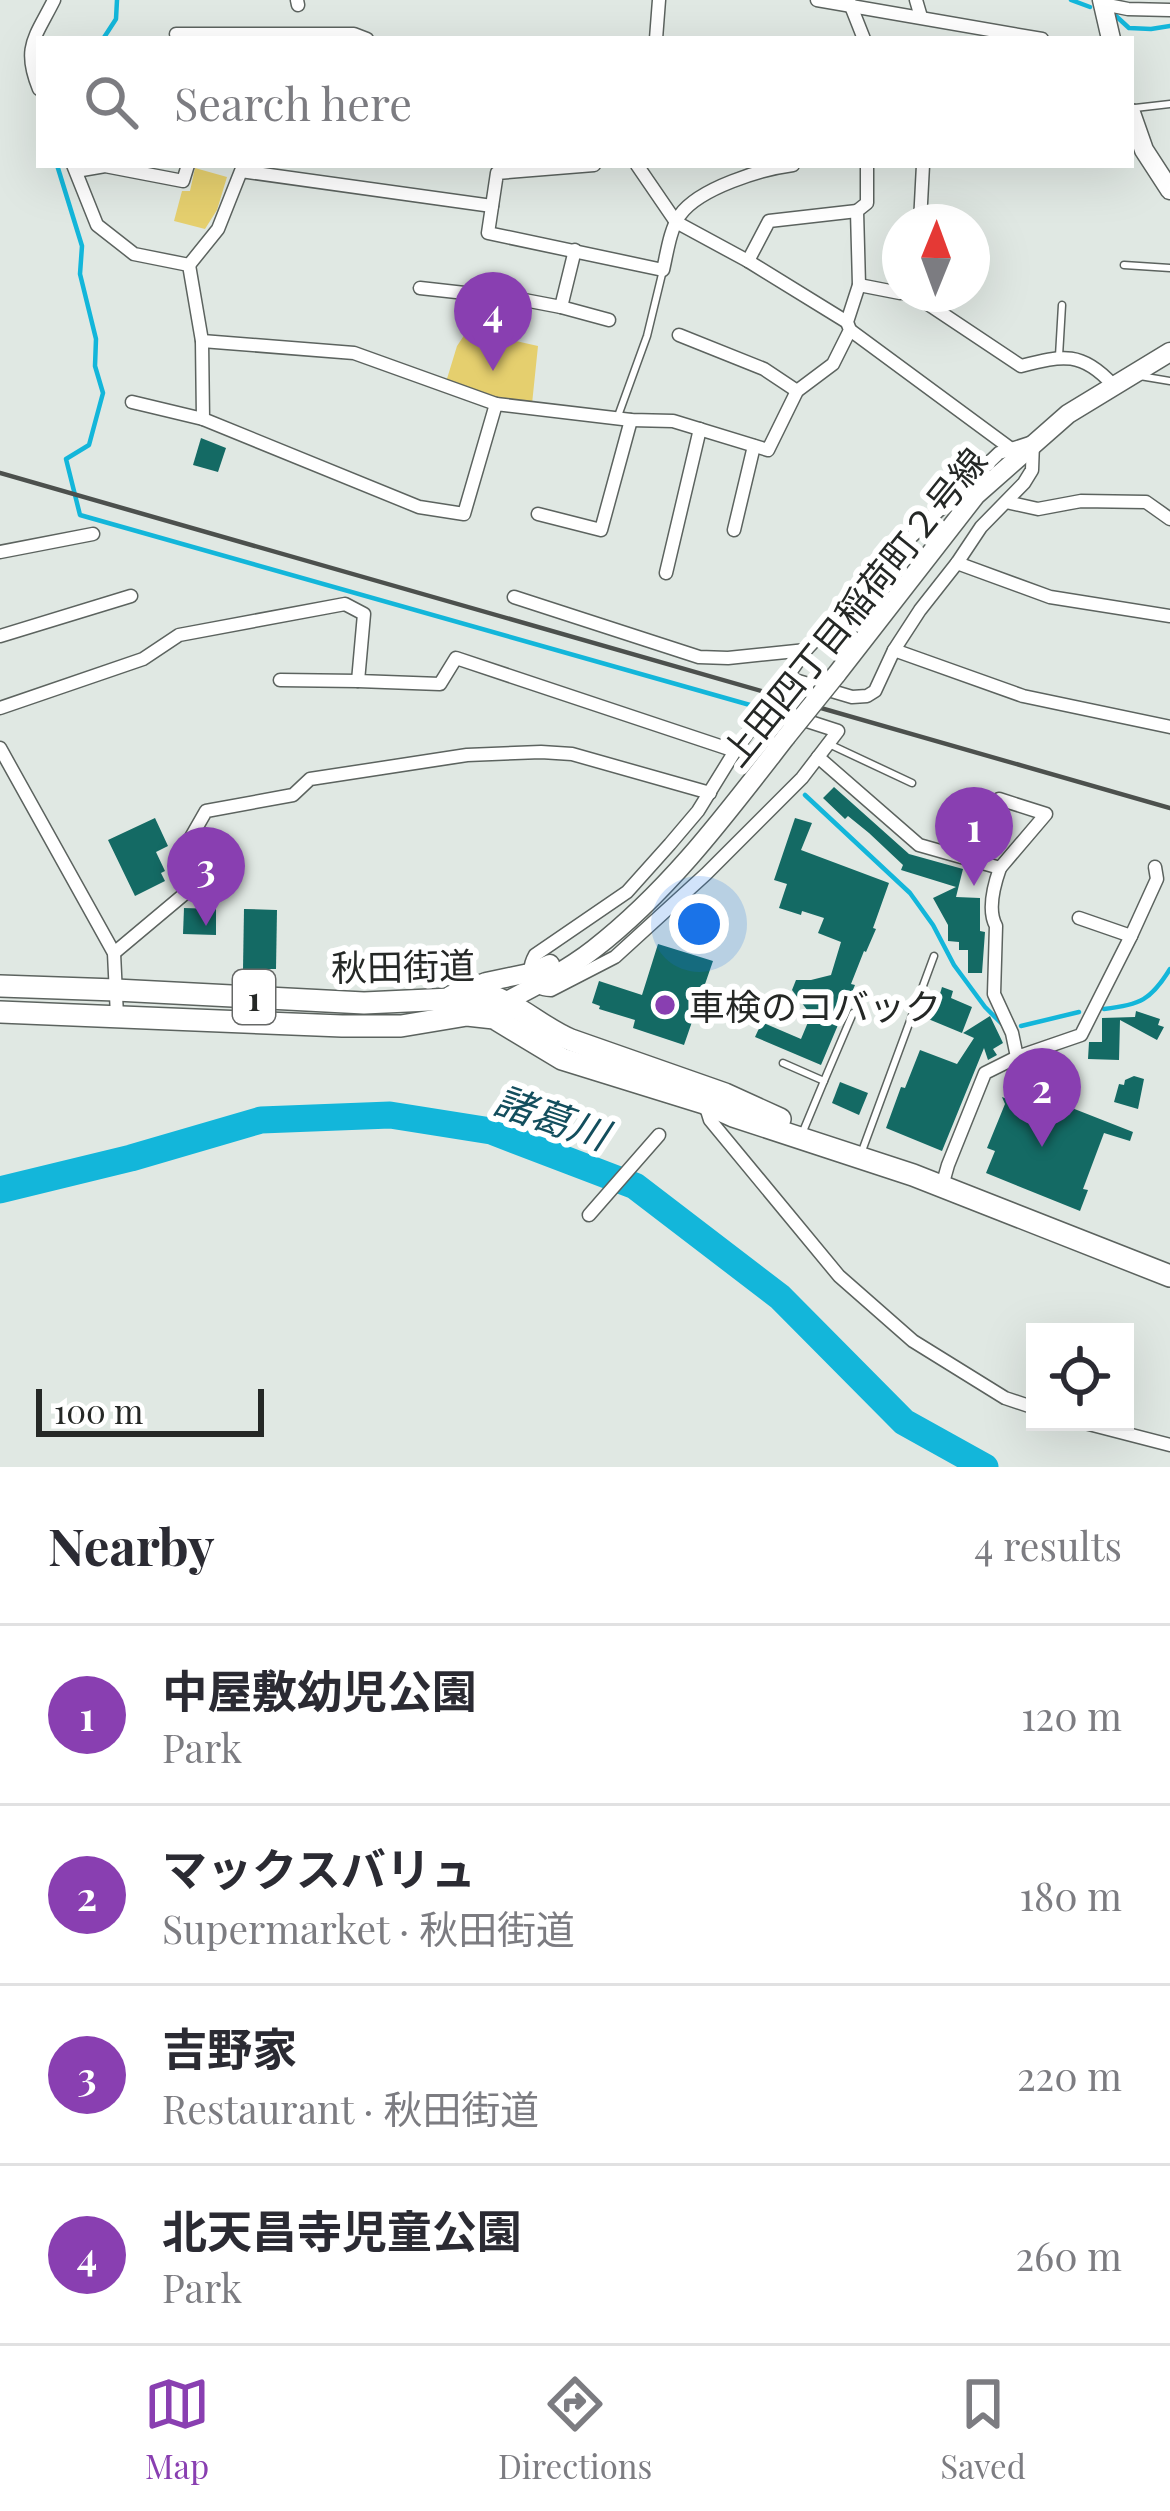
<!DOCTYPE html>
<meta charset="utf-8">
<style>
body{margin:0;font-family:"Playfair Display","Noto Sans JP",serif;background:#f2f2f3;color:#2b2b33}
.controls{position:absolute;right:36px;bottom:36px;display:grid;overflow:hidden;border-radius:0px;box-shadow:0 12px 48px #0002}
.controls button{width:108px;height:108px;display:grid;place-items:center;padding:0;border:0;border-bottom:3px solid #e1e1e2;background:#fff;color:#2b2b33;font:60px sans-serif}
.compass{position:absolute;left:882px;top:204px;width:108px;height:108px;border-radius:50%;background:#fff;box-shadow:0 12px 48px #0002;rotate:1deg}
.scale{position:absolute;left:36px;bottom:30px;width:228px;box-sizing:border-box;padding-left:12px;border:6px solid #252826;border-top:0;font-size:33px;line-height:42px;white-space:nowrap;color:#252826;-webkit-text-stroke:9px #fff;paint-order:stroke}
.you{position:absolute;left:699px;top:924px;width:42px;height:42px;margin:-30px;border:9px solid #fff;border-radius:50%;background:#1a73e8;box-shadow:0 0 0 18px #1a73e833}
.badge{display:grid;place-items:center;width:78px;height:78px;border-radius:50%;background:#893fb1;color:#fff;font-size:39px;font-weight:700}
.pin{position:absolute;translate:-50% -99px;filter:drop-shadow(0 3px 6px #0008)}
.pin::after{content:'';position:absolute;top:63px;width:42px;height:36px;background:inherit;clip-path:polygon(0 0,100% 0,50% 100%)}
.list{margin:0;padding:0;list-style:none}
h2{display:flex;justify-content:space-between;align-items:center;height:156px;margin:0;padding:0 48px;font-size:51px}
h2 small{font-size:39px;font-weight:400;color:#7c7c81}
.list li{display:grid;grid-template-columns:78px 1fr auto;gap:36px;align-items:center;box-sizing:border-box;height:180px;padding:0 48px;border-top:3px solid #e1e1e2}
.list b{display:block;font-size:45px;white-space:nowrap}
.list p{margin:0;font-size:39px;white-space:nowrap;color:#7c7c81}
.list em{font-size:39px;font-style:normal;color:#7c7c81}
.icon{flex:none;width:66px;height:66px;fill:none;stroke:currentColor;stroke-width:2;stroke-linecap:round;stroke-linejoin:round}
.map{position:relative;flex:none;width:1170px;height:1467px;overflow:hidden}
.search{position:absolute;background:#fff;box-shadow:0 12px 48px #0002;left:36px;right:36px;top:36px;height:132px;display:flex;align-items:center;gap:30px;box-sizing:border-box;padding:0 42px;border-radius:0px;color:#7c7c81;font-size:45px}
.sheet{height:876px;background:#fff}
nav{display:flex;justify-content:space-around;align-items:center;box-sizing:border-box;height:168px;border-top:3px solid #e1e1e2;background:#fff;font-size:33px;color:#7c7c81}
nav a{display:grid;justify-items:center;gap:6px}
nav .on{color:#893fb1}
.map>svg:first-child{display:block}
</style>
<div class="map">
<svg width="1170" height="1467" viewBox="0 0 1170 1467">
<rect width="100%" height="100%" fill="#e0e8e3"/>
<g fill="#e5cf6e">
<polygon points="195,168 227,177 217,210 205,229 174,221 182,191 190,191"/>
<path d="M 469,328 C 483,331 494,329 507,333 L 507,339 L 538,346 L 532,404 L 497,401 L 446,382 L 457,346 Z"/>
</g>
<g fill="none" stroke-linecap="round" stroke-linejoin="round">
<g stroke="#13b6da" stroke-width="4.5">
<polyline points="1071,0 1090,7"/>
<polyline points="1116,16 1129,28 1151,29 1170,26"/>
<polyline points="103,39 116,19 117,0"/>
<polyline points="57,165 82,246 80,274 96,339 95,366 103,393 89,445 66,459 80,515 750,705"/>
<polyline points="805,795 910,893 933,925 954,965 985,1007 1003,1025"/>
<path d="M 1104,1009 C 1140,1005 1151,1000 1170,969"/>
<polyline points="1021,1026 1079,1012"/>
</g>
<polyline stroke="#13b6da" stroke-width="27" points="0,1190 131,1158 261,1120 390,1115 491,1131 635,1186 780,1297 904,1422 985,1467"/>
</g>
<g fill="#146a64">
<polygon points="201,438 226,448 218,472 193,465"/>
<polygon points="834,787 909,854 963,869 956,897 980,898 980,931 985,932 982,973 968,973 968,950 959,950 959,942 948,941 948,925 933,898 956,887 901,870 903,865 869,833 848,816 845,819 823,798"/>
<polygon points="155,818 168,846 156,852 165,871 161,873 165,881 135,896 108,840"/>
<polygon points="795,818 812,823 801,850 889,883 873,928 876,929 866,952 864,951 851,984 855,985 821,1065 755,1037 761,1024 766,1024 801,1039 811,1015 792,990 796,980 811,980 831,975 841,942 818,933 824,918 802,911 801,915 779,908 787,884 774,880"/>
<polygon points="184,908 216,909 216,935 183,934"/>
<polygon points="244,909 277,910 276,969 243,969"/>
<polygon points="658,944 713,961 684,1045 633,1028 635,1020 599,1009 600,1006 592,1003 599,981 642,995"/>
<polygon points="942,987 953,991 951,998 972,1007 962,1033 921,1016 930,994 939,997"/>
<polygon points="1136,1011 1160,1019 1158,1025 1164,1027 1157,1040 1120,1020 1119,1060 1088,1059 1089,1042 1102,1042 1102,1018 1135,1017"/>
<polygon points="990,1016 1003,1043 993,1049 997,1055 988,1060 984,1048 942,1151 886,1128 901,1087 905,1088 920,1050 957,1064 974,1038 963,1033"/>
<polygon points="1134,1076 1144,1079 1138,1109 1114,1102 1119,1084 1124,1085 1125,1080"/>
<polygon points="840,1082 868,1093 859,1115 832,1103"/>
<polygon points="1040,1085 1052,1090 1049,1099 1133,1132 1130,1141 1104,1133 1083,1189 1088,1190 1080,1211 986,1173 995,1151 987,1148 1005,1104 1002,1097 1031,1109"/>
</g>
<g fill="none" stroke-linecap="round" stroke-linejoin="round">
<g stroke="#5c635f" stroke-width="9">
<g id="lane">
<polyline points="1135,108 1170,104"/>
<polyline points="1124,265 1170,268"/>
<polyline points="1059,356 1062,305"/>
<polyline points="1140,376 1170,381"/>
<polyline points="618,416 647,336 663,270"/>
<polyline points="831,745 912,783"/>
<polyline points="783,1063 824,1081 804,1129"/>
<polyline points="824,1081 853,1013"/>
<polyline points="862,1151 934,956"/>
</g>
</g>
<g stroke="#5c635f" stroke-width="15">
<g id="street">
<polyline points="297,0 298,5"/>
<polyline points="817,0 1042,39"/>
<polyline points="916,0 921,17"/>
<polyline points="849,1 864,39"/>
<polyline points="1103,4 1128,9 1170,10"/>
<polyline points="176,34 354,34 367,39"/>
<polyline points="656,39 659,0"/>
<path d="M 39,89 C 22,47 35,38 54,0"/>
<polyline points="73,165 97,225 134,254 189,265 202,341 203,419 419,507 464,514 496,404 631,420 673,421 768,450 797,391 833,364 850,330 847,322 859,285 857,211 867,203 867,165"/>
<path d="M 594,165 L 497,173 L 488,233 L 663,270 C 667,253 670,229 680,215 C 699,188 762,169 793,165"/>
<polyline points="637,165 676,222 748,261 847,322"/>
<polyline points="76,171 105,166 183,181 188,165"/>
<polyline points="920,222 923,165"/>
<polyline points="748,261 769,221 857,211"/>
<polyline points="189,265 218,229 241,171 492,206"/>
<polyline points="859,285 900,293"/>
<polyline points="420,288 519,299 561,307 575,250"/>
<path d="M 906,294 L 916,296 L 1021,366 C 1063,355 1082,351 1113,385"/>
<polyline points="561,307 609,320"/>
<polyline points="850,330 1010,448"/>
<polyline points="679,335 764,369 797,391"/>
<polyline points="202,341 354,353 496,404"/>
<polyline points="132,402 203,419"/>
<polyline points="1006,502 1038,509 1081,501 1146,502 1170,519"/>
<polyline points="538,514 601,530 631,420"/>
<polyline points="734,530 754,446"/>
<polyline points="0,552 93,534"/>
<polyline points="957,563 1050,597 1170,616"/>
<polyline points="666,573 700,429"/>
<polyline points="514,597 699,657 728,658 806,650"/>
<polyline points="0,636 131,596"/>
<polyline points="894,650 1023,696 1170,727"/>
<polyline points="280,680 358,681"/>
<polyline points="0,708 143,659 179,635 345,604 364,614 358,681 440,684 456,658 735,751"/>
<path d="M 767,708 L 838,731 L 802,778 L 706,874 L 615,957 L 551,990 C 530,990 526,971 535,955 L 627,892 L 670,844 L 698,811 L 735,751 L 806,650 L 907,541 L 999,453 L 1033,442 L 1032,470 L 1024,483 L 981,527 L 957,563 L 920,610 L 894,650 L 875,691 L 867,696 L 852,697 L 788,678"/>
<polyline points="0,748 114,953 117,1016"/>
<polyline points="818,757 919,845 1000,868 1046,814 999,799"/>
<path d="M 1000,868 C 994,885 987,910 996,926 L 994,994 L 1012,1033 L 1017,1057 L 1081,1035 L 1131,936 L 1079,918"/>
<polyline points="1131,936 1157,879 1155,867"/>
<polyline points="114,953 188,891 190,839 206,811 293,795 310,779 467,755 541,752 572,754 710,793"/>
<polyline points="705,1104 710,1120 839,1276 913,1341 1005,1398 1035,1408"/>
<polyline points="942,1186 948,1165 985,1073 1017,1057"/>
<polyline points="589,1215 659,1135"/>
<polyline points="1081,1422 1170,1445"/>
</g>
</g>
<g stroke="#5c635f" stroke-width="21">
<g id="secondary">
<polyline points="1102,0 1111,39"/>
<polyline points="1131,113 1144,150 1170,190"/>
<polyline points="836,675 976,495 1068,414 1170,352"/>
<polyline points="451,995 486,982 529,973 550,964"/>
<path d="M 499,1005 C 530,989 566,971 594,949 C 670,890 727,813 786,737"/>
</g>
</g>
<g stroke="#5c635f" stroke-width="24">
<g id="primary">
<path d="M 0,986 L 116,990 L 364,1003 L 494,997 C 522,1007 544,1029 571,1040 L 725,1094 L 780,1119"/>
<polyline points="0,1012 342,1026 401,1026 467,1015 494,1018 562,1059 704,1103 733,1116 913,1175 1170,1276"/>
</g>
</g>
<use href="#lane" stroke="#fff" stroke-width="6"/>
<use href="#street" stroke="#fff" stroke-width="12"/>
<use href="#secondary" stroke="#fff" stroke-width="18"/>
<use href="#primary" stroke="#fff" stroke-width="21"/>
<polyline stroke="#4c504d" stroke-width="4.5" points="0,473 1170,808"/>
<g stroke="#5c635f" stroke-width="21" stroke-linecap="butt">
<polyline id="secondary-bridge" points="786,737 836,675"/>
</g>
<use href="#secondary-bridge" stroke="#fff" stroke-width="18"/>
</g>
<circle fill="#893fb1" stroke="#fff" stroke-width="4.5" cx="665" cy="1005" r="12"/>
<g text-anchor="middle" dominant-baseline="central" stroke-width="12" stroke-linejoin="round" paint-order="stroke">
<rect fill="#fff" stroke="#666867" stroke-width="3" x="233" y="970" width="42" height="54" rx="9"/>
<g font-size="33" font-weight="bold" fill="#252826">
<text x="254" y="997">1</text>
</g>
<g font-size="36" fill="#252826" stroke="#fff">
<text transform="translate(853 606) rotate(-51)">上田四丁目稲荷町２号線</text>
<text transform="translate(403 965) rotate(-1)">秋田街道</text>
</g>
<g font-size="36" fill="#252826" stroke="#fff" text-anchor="start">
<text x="689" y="1005">車検のコバック</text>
</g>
<g font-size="39" font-style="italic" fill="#134e5d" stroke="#fff">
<text transform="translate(552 1116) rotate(19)">諸葛川</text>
</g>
</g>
</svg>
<div class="controls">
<button><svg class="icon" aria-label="locate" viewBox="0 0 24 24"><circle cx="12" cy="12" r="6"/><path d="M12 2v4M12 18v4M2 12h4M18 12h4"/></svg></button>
</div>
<svg class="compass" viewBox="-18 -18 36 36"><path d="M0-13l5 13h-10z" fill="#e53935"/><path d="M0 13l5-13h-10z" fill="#7c7c81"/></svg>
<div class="scale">100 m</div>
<div class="you"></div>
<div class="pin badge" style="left:974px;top:886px">1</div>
<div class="pin badge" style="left:1042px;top:1147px">2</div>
<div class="pin badge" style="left:206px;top:926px">3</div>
<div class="pin badge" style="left:493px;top:371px">4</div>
<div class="search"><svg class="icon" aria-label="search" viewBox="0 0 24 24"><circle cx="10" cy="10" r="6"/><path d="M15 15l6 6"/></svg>Search here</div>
</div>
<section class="sheet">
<h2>Nearby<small>4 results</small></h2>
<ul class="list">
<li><span class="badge">1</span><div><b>中屋敷幼児公園</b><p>Park</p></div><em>120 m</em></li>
<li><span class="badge">2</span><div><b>マックスバリュ</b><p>Supermarket · 秋田街道</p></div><em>180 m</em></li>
<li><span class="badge">3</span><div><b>吉野家</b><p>Restaurant · 秋田街道</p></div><em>220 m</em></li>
<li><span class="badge">4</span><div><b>北天昌寺児童公園</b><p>Park</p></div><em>260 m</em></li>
</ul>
</section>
<nav>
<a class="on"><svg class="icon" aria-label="map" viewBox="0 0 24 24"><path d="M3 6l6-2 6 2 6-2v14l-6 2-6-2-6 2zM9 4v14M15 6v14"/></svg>Map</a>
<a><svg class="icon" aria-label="directions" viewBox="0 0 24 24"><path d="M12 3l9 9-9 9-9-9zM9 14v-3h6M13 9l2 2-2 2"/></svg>Directions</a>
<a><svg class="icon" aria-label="saved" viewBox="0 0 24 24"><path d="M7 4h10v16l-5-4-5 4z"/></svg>Saved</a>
</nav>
